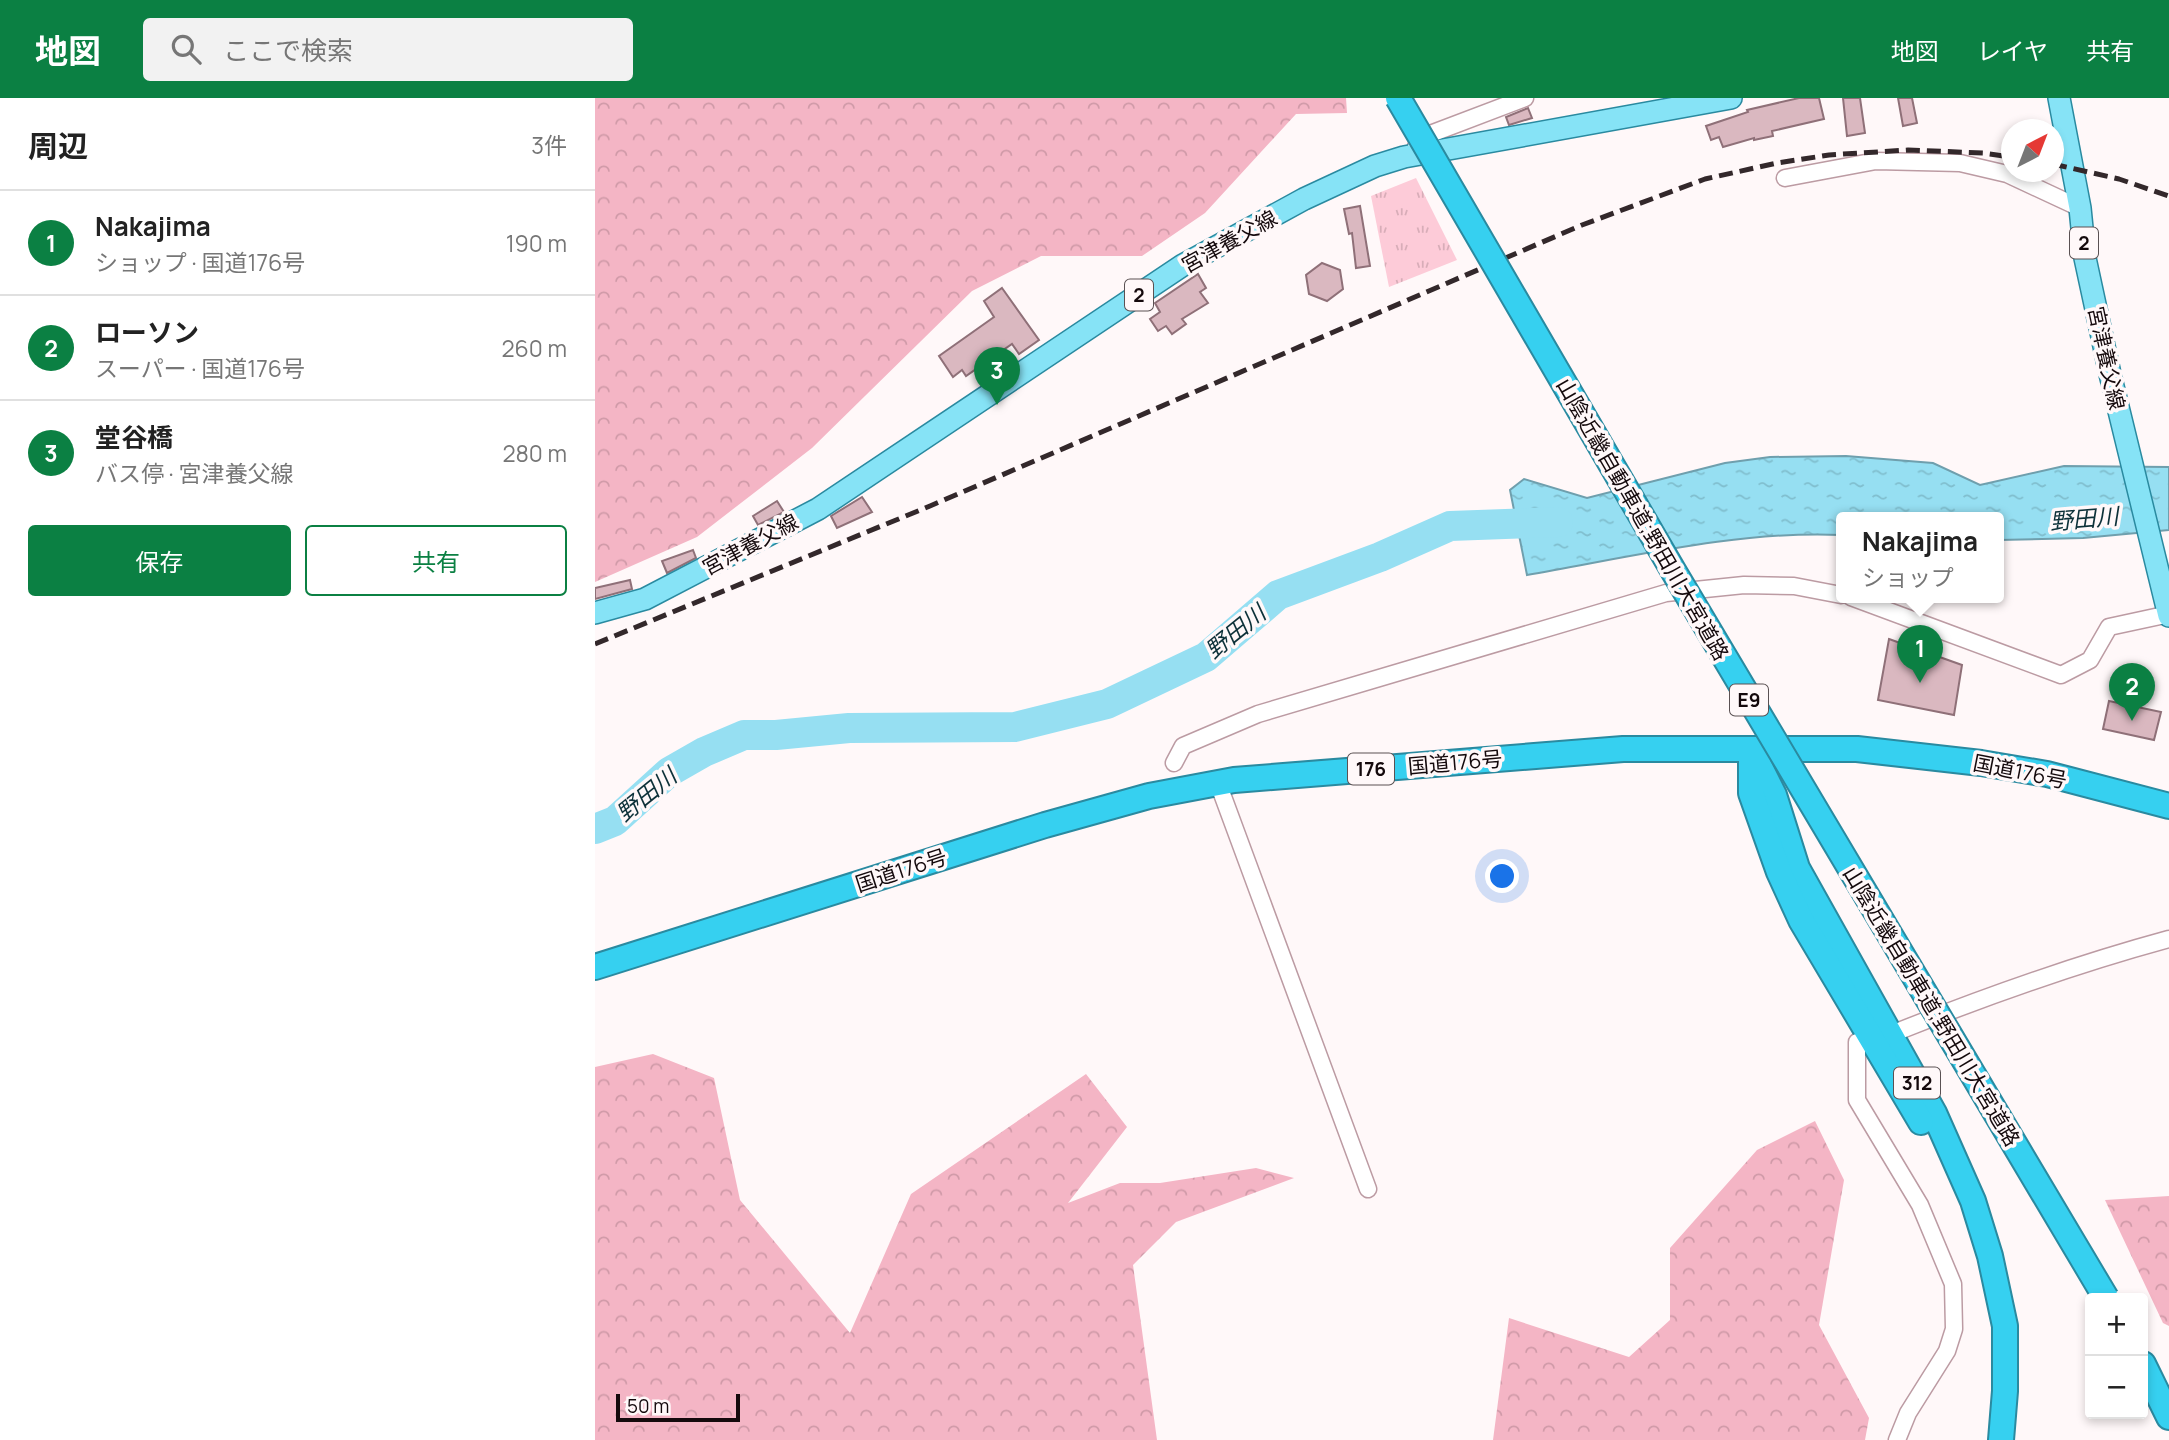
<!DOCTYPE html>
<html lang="ja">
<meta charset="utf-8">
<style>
body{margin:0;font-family:Manrope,"Noto Sans JP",sans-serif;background:#f2f2f2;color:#222}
.controls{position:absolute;right:21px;bottom:21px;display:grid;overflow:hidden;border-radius:7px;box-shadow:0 4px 10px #0003}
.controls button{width:63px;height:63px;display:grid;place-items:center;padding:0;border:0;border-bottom:2px solid #e0e0e0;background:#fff;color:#222;font:35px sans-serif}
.compass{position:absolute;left:1406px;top:21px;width:63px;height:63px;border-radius:50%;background:#fff;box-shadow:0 4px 10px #0003;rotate:42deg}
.scale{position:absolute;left:21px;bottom:18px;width:124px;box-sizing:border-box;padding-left:7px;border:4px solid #14090c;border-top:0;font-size:19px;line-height:24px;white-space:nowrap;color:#14090c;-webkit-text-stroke:5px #fff8f9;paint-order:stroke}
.you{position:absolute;left:908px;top:779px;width:24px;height:24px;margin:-18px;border:5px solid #fff;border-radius:50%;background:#1a73e8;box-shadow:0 0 0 10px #1a73e833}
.badge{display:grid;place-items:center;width:46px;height:46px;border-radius:50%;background:#0b8043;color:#fff;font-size:23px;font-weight:700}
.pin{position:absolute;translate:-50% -58px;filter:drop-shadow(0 2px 4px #0008)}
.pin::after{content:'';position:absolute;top:37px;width:24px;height:21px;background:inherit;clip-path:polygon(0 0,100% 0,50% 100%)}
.popup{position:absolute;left:1241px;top:414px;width:168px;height:91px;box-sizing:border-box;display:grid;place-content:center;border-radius:7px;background:#fff;filter:drop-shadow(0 2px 5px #0005);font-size:23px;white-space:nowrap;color:#767676}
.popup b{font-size:26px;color:#222}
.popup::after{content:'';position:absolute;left:50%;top:100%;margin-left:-14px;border:14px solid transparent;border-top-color:#fff}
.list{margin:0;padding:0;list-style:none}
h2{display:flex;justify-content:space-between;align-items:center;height:91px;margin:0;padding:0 28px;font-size:30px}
h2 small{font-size:23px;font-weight:400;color:#767676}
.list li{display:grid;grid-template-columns:46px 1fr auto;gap:21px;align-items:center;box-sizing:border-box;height:105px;padding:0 28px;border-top:2px solid #e0e0e0}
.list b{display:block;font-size:26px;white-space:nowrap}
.list p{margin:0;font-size:23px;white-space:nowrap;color:#767676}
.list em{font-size:23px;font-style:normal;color:#767676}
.actions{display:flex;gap:14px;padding:21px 28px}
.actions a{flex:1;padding:16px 0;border:2px solid #0b8043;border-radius:7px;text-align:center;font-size:24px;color:#0b8043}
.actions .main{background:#0b8043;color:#fff}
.icon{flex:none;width:38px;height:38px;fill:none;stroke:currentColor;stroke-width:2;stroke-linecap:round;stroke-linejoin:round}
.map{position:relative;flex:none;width:1574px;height:1342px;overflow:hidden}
header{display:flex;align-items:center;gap:42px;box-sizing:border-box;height:98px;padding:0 35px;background:#0b8043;color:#fff}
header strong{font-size:33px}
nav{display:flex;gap:38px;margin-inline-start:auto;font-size:24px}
.search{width:490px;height:63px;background:#f2f2f2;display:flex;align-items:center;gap:18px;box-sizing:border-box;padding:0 24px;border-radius:7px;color:#767676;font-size:26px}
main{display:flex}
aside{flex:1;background:#fff}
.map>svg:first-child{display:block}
</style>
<header>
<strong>地図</strong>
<div class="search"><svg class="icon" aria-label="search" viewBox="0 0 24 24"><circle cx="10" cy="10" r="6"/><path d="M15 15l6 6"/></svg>ここで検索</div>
<nav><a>地図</a><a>レイヤ</a><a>共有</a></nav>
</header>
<main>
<aside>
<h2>周辺<small>3件</small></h2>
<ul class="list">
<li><span class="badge">1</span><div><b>Nakajima</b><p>ショップ · 国道176号</p></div><em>190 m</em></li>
<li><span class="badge">2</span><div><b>ローソン</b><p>スーパー · 国道176号</p></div><em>260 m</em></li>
<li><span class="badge">3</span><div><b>堂谷橋</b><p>バス停 · 宮津養父線</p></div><em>280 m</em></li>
</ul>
<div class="actions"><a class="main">保存</a><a>共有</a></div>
</aside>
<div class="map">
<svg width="1574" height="1342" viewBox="0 0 1574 1342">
<defs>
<pattern id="grass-tufts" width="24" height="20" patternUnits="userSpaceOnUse" patternTransform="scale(1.75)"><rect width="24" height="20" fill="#fdcbd8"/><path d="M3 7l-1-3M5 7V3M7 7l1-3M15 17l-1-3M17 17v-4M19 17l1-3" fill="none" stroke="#d8adb8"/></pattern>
<pattern id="forest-crowns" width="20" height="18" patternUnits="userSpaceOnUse" patternTransform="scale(1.75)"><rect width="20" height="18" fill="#f4b5c5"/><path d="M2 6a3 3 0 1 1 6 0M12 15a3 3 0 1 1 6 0" fill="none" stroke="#d09aa8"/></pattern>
<pattern id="water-ripples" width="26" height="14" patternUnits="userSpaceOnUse" patternTransform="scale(1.75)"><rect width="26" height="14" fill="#96dff2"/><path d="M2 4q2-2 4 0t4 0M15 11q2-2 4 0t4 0" fill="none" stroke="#80bece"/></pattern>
</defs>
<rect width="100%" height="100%" fill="#fff8f9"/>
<polygon fill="url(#grass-tufts)" points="821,80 862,162 794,189 776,98"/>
<g fill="url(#forest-crowns)">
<polygon points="0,0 751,0 752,15 701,16 610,115 547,158 446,158 377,193 217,350 102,439 0,484"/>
<polygon points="58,956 119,980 145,1102 255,1235 316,1096 491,976 532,1029 473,1105 525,1085 565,1085 661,1070 699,1080 581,1124 538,1167 562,1342 0,1342 0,969"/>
<polygon points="1220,1023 1249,1082 1224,1227 1274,1320 1270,1342 898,1342 914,1220 1034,1259 1075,1222 1075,1150 1162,1052"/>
<polygon points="1574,1098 1574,1228 1568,1225 1510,1102"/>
</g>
<path fill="url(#water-ripples)" stroke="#6f9fad" stroke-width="2" d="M 1251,358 L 1338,365 L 1385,387 L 1469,368 L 1574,369 L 1574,432 L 1488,440 L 1404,442 L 1404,419 L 1246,419 L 1246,437 C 1146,432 1031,460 932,477 L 915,392 L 929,381 L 992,400 L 1130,365 L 1175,359 Z"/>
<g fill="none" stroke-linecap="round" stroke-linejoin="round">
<polyline stroke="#96dff2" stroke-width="30" points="0,731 20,723 74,674 109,654 149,637 181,637 254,630 420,629 512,606 611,559 683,497 785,459 855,428 963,424"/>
</g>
<g fill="#dab8c0" stroke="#8f7078" stroke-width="2">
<polygon points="1204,0 1224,0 1229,21 1177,33 1178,38 1159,42 1159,40 1128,49 1124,39 1116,42 1111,28 1153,14 1152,12"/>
<polygon points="1248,0 1265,0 1270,35 1252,38"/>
<polygon points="1303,0 1317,0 1322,25 1308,28"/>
<polygon points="933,10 937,20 914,27 911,19"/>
<polygon points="765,108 775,168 761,170 757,135 754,136 749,111"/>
<polygon points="727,165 745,172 748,191 732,203 714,196 711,177"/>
<polygon points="603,176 611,190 605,194 613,205 587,221 591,226 577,236 571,228 563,233 555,221 565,214 560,205"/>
<polygon points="407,190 444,242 424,256 417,246 371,278 367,272 358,279 344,258 399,219 389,203"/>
<polygon points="267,399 277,414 242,430 236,418"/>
<polygon points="182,403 189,414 163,427 158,418"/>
<polygon points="98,452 101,460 72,475 67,463"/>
<polygon points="35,482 37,491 0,501 0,490"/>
<polygon points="1294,541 1367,567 1359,617 1283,602"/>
<polygon points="1514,603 1566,614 1559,642 1508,631"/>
</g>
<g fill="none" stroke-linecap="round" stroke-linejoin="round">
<g stroke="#bc9ba3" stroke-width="19">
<g id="minor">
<polyline points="821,49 838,35 930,0"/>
<polyline points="1190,80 1281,63 1365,65 1412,76 1485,110"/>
<polyline points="1256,499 1466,577 1495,562 1514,529 1574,516"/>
<polyline points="579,665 588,648 663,616 1071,495 1149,487 1199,488 1246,497"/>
<polyline points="623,685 773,1091"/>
<path d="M 1304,933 C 1392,898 1482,866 1574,841"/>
<polyline points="1269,943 1262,944 1262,1002 1325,1107 1358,1186 1359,1231 1352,1253 1313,1315 1302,1342"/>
</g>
</g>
<g stroke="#2a8aa0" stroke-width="24">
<g id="major">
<polyline points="1464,0 1485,110 1490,160 1515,276 1574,518"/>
<polyline points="0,515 50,501 223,411 588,167 709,101 780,68 809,59 1136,0"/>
</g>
</g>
<g stroke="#2a8aa0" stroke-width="28">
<g id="highway">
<polyline points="1156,651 1179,697 1202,770 1339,1015 1378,1103 1395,1158 1410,1228 1410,1293 1406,1342"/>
<polyline points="1156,655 1156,695 1184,774 1206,822 1326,1024"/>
<polyline points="0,869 450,727 554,698 639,682 1028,651 1262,651 1386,665 1452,676 1574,708"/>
<polyline points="1548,1266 1574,1319"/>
</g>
</g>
<use href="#minor" stroke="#fff" stroke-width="16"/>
<use href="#major" stroke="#86e3f6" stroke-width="21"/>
<use href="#highway" stroke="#36d0f0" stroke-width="24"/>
<g stroke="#33282b" stroke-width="5" stroke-dasharray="14 7" stroke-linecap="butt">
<polyline points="1458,66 1524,81 1574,98"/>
<polyline points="0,546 335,408 987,127 1110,81 1182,65 1234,57 1313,52 1388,55 1416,59"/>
</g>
<g stroke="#2a8aa0" stroke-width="28" stroke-linecap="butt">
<polyline id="highway-bridge" points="803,0 1079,474 1511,1200"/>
</g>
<use href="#highway-bridge" stroke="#36d0f0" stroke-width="24"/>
</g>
<g text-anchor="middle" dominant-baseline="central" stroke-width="7" stroke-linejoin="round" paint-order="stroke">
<g fill="#fff8f9" stroke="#5a5153" stroke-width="2">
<rect x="1475" y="129.5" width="28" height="31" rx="5"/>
<rect x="530" y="181.5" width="28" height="31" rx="5"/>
<rect x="1135" y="586.5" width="38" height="31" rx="5"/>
<rect x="753" y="655.5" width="46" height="31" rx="5"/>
<rect x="1299" y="969.5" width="46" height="31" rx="5"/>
</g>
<g font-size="19" font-weight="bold" fill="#14090c">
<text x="1489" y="145">2</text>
<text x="544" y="197">2</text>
<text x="1154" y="602">E9</text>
<text x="776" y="671">176</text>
<text x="1322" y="985">312</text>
</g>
<g font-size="21" fill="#14090c" stroke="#fff8f9">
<text transform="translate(634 143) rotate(-29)">宮津養父線</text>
<text transform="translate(1512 260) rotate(78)">宮津養父線</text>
<text transform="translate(1048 421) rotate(60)">山陰近畿自動車道;野田川大宮道路</text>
<text transform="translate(155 446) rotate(-28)">宮津養父線</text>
<text transform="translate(860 664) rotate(-5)">国道176号</text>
<text transform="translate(1425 673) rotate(11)">国道176号</text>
<text transform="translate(306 772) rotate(-18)">国道176号</text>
<text transform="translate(1337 908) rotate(59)">山陰近畿自動車道;野田川大宮道路</text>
</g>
<g font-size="23" font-style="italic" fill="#0d3139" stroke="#fff8f9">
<text transform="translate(1489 420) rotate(-5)">野田川</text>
<text transform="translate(640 533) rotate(-39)">野田川</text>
<text transform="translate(51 696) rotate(-39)">野田川</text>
</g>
</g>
</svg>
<div class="controls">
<button>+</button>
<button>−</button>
</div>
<svg class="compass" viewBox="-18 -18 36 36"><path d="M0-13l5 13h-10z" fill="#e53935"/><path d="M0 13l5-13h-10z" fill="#767676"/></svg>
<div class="scale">50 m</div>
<div class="you"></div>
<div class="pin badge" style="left:1325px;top:585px">1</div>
<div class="popup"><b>Nakajima</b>ショップ</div>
<div class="pin badge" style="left:1537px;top:623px">2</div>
<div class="pin badge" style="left:402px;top:307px">3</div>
</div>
</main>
